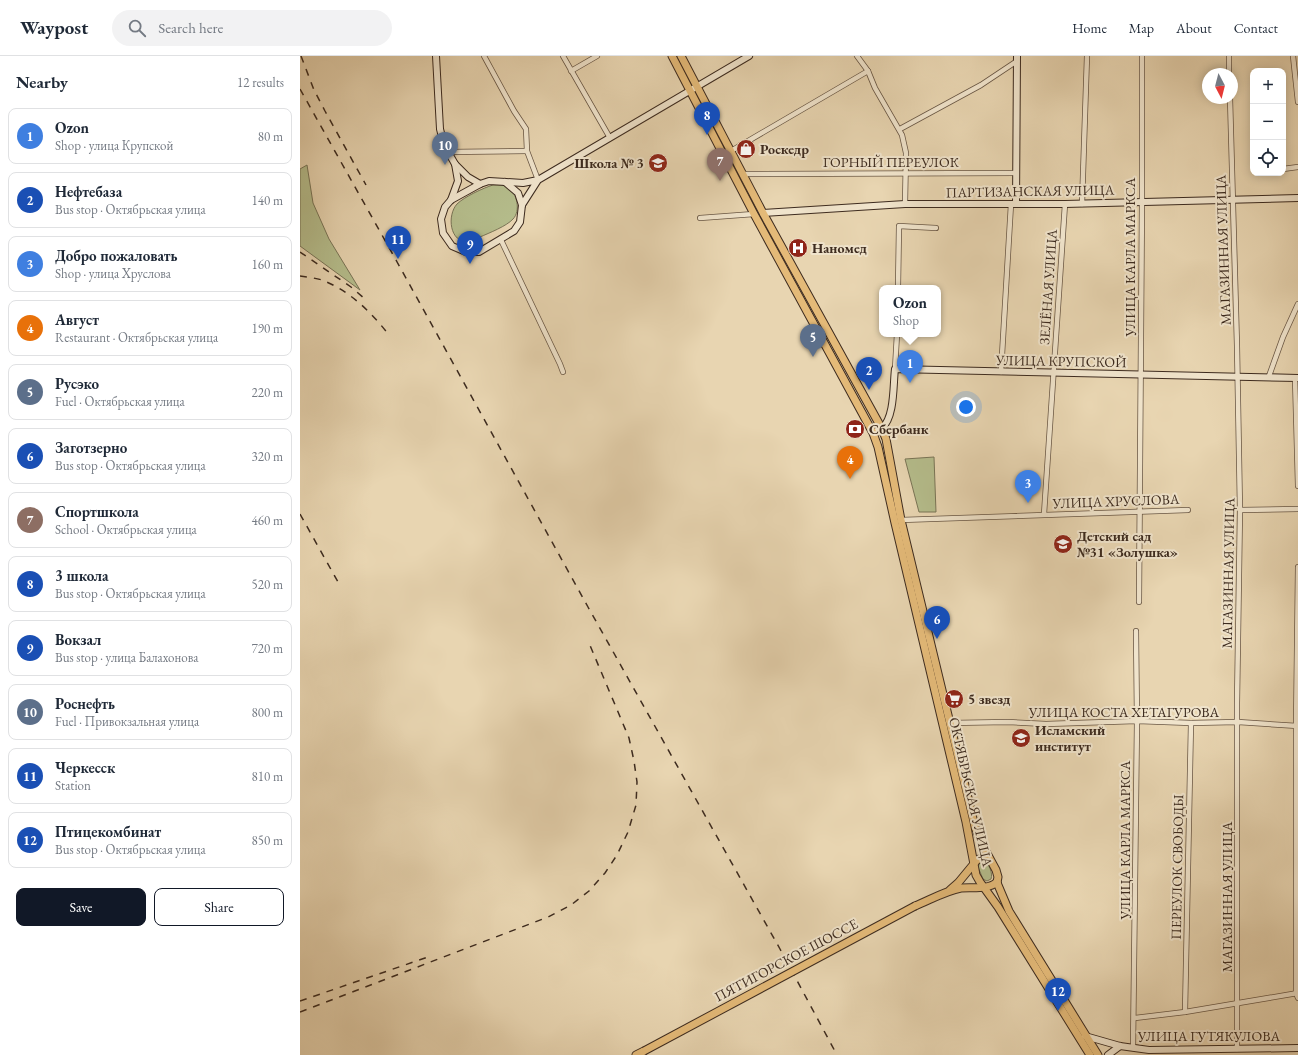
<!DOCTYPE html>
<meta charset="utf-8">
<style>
body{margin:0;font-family:"EB Garamond",serif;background:#f2f2f3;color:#1f2937}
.controls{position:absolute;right:12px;top:12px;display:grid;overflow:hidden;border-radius:8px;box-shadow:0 2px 10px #0003}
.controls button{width:36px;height:36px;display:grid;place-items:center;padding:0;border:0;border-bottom:1px solid #e0e1e3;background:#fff;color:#1f2937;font:20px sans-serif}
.compass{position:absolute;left:902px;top:12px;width:36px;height:36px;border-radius:50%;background:#fff;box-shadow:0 2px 10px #0003;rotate:173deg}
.you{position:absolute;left:666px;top:351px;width:14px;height:14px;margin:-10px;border:3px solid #fff;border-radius:50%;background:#1a73e8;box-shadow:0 0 0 6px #1a73e833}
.badge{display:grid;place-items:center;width:26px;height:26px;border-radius:50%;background:#111827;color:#fff;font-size:13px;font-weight:700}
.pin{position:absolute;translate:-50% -33px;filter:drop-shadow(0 1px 2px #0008)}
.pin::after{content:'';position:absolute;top:21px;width:14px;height:12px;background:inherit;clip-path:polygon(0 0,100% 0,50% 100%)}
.popup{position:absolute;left:579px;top:229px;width:62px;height:52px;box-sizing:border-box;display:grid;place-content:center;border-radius:8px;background:#fff;filter:drop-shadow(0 1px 3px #0005);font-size:13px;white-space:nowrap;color:#747a83}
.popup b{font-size:15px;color:#1f2937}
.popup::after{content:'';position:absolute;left:50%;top:100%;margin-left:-8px;border:8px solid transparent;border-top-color:#fff}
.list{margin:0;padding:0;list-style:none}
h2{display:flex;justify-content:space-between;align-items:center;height:52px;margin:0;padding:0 16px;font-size:17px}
h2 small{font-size:13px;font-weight:400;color:#747a83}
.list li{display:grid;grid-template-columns:26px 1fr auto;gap:12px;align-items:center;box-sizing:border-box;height:56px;margin:0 8px 8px;padding:0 8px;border:1px solid #e0e1e3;border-radius:8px}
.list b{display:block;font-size:15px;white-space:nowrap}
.list p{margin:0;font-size:13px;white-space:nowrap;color:#747a83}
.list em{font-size:13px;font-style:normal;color:#747a83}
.actions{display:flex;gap:8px;padding:12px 16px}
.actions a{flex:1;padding:9px 0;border:1px solid #111827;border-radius:8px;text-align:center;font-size:14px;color:#111827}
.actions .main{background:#111827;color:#fff}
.icon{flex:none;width:22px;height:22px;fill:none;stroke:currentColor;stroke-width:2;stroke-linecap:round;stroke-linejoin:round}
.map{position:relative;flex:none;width:998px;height:999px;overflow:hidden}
header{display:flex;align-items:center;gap:24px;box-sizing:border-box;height:56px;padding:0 20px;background:#fff;border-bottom:1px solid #e0e1e3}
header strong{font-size:19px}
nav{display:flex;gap:22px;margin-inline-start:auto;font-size:14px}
.search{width:280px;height:36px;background:#f2f2f3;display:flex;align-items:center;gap:10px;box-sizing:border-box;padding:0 14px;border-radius:22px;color:#747a83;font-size:15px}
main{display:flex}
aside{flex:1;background:#fff}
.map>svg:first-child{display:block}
</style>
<header>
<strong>Waypost</strong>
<div class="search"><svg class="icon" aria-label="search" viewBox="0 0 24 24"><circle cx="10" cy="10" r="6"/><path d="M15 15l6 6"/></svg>Search here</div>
<nav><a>Home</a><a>Map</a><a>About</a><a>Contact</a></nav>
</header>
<main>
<aside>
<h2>Nearby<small>12 results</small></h2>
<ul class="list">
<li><span class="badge" style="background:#3f7fe0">1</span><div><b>Ozon</b><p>Shop · улица Крупской</p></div><em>80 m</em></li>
<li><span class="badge" style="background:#1a4fb4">2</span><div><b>Нефтебаза</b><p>Bus stop · Октябрьская улица</p></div><em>140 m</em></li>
<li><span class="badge" style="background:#3f7fe0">3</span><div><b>Добро пожаловать</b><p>Shop · улица Хруслова</p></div><em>160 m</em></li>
<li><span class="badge" style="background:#e8710a">4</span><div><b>Август</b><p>Restaurant · Октябрьская улица</p></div><em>190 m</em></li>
<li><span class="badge" style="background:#5c6f8a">5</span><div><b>Русэко</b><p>Fuel · Октябрьская улица</p></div><em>220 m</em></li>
<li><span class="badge" style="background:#1a4fb4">6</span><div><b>Заготзерно</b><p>Bus stop · Октябрьская улица</p></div><em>320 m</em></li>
<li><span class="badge" style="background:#8d6e63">7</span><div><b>Спортшкола</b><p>School · Октябрьская улица</p></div><em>460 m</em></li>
<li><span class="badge" style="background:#1a4fb4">8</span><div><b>3 школа</b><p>Bus stop · Октябрьская улица</p></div><em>520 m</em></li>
<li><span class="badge" style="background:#1a4fb4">9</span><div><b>Вокзал</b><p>Bus stop · улица Балахонова</p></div><em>720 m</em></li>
<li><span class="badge" style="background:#5c6f8a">10</span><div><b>Роснефть</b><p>Fuel · Привокзальная улица</p></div><em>800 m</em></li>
<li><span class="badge" style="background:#1a4fb4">11</span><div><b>Черкесск</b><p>Station</p></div><em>810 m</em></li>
<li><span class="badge" style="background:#1a4fb4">12</span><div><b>Птицекомбинат</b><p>Bus stop · Октябрьская улица</p></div><em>850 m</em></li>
</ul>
<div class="actions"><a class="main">Save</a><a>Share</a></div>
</aside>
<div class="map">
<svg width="998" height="999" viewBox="0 0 998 999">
<rect width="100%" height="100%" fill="#e8d5b1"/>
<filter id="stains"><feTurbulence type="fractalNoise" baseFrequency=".005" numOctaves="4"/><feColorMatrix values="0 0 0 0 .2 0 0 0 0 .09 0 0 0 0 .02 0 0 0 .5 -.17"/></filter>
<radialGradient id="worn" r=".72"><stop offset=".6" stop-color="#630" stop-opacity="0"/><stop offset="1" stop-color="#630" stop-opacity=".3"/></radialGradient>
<g fill="#b5bd8c" stroke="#797456">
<polygon points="7,109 13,147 29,183 60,234 0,190 0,113"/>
<path d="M 193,129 C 197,129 203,128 208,131 C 217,137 221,155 213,163 C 207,170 189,177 180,181 C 177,183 173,186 169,186 C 149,187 147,159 157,148 C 164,141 183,132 193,129 Z"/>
<polygon points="634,401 636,456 619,456 605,403"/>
<path d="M 684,805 C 689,808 693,817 691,823 L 687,825 L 683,823 L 678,811 L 680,806 Z"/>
</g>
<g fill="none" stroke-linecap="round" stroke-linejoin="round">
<g stroke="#685644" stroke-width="6">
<g id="street">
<polyline points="184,0 214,55 226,73 227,95 238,124"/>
<polyline points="263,0 310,82"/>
<polyline points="557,0 568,15 575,32 602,79 606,97 605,148"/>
<polyline points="929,0 929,18"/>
<polyline points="993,0 998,46"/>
<polyline points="271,15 297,0"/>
<polyline points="930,42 937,290 940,454 937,647 937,993"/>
<polyline points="600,73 681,29 717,5"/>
<polyline points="431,95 568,15"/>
<polyline points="148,96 227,95"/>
<polyline points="983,113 998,111"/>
<polyline points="443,118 716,117"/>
<polyline points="782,148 787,0"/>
<polyline points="400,162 454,158"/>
<polyline points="201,184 260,308 263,316"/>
<polyline points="598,232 599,170 636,172"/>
<polyline points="595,313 597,278"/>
<polyline points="701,316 711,148"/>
<polyline points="969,320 983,281 998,248"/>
<polyline points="995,322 998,430"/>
<polyline points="940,454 998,453"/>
<polyline points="744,458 765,148"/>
<polyline points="601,464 888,454"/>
<polyline points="998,511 996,670 996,937 998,942"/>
<polyline points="839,546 842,145 842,0"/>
<polyline points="650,667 708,666 746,668 837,665 891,667 938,666 998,670"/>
<polyline points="885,956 891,667"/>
<polyline points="835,962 885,956 998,937"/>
<polyline points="833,992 837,665 836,575"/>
</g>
</g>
<g stroke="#3d2b1f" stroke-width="8">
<g id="secondary">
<polyline points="136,0 140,73 144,89 155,108 158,125 151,144"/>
<polyline points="155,108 168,121 180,128"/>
<polyline points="238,124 222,149 220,166 214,175 179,196 166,196 152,190 143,177 141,163 145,151 151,144 180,128 189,125 223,127 238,124 449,0"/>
<polyline points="205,126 218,137 222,149"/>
<polyline points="716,148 717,0"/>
<polyline points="463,157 605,148 765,148 998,142"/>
<path d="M 573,377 C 576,375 580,374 582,372 C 595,361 593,328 595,313 C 729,316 864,319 998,322"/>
<polyline points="785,980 820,990 849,994 998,992"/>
<polyline points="808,999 820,990"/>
</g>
</g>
<g stroke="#3d2b1f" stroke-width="9">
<g id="primary">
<polyline points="372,0 454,158 573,377 578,391 595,467 666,766 676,819 680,826 698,851 790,999"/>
<polyline points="381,0 463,157 582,373 586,383 601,464 675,771 684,792 696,814 698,821 697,826 698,829 709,855 798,999"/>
<polyline points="650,834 658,827 677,804 682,802 689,802"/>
<path d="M 615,850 C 630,844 645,835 661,832 C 673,831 688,834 697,826"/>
<polyline points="336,999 344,995"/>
</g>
</g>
<use href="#street" stroke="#f0e4cc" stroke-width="4.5"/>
<use href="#secondary" stroke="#f0e4cc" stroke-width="6"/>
<use href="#primary" stroke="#e4ba78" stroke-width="7"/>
<g stroke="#3d2b1f" stroke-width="1.5" stroke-dasharray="7 7" stroke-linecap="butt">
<polyline points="1,0 14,34 25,55 66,129"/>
<polyline points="0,33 96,204 288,551 480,893 537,999"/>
<polyline points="0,196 51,231 65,243"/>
<path d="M 0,220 C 7,221 15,222 22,224 C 50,235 71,256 89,279"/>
<polyline points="0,458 38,526"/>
<polyline points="0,945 128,901"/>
<polyline points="0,956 248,861 271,849 289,835 305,817 317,799 328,776 336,749 337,726 334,705 329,682 289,587"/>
</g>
<g stroke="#3d2b1f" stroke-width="9" stroke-linecap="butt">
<polyline id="primary-bridge" points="344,995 615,850"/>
</g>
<use href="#primary-bridge" stroke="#e4ba78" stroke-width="7"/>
</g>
<defs>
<g id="shop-disc" transform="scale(1)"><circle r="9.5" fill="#8f2418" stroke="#f0e4cc"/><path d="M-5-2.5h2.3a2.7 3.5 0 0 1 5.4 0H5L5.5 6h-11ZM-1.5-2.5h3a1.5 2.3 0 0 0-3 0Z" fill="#fff"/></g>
<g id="school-disc" transform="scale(1)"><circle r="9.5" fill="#8f2418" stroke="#f0e4cc"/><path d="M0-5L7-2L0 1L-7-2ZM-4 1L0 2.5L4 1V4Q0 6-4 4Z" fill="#fff"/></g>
<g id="hospital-disc" transform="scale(1)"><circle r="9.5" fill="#8f2418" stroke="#f0e4cc"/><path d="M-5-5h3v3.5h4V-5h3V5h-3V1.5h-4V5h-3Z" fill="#fff"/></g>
<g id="bank-disc" transform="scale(1)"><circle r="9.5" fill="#8f2418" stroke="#f0e4cc"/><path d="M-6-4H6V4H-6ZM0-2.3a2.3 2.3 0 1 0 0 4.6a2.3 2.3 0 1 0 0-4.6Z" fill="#fff"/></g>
<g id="supermarket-disc" transform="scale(1)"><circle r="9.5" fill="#8f2418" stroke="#f0e4cc"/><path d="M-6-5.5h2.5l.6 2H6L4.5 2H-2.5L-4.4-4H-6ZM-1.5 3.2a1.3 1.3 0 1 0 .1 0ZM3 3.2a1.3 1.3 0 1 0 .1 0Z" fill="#fff"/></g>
<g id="university-disc" transform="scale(1)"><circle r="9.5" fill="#8f2418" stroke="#f0e4cc"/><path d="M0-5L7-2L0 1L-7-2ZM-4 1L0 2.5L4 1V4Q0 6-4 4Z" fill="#fff"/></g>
</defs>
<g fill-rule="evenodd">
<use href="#shop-disc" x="446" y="93"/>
<use href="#school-disc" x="358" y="107"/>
<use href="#hospital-disc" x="498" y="192"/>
<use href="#bank-disc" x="555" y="373"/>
<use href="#school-disc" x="763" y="488"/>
<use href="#supermarket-disc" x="654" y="643"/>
<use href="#university-disc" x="721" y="682"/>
</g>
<g text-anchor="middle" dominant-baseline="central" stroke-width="4" stroke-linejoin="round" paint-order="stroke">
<g font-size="14" font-weight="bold" fill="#3d2b1f" stroke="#f0e4cc" text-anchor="start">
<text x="460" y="93">Роскедр</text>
<text x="344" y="107" text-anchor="end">Школа № 3</text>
<text x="512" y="192">Наномед</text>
<text x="569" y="373">Сбербанк</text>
<text x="777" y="480">Детский сад<tspan x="777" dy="16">№31 «Золушка»</tspan></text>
<text x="668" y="643">5 звезд</text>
<text x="735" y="674">Исламский<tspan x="735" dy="16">институт</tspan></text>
</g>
<g font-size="14" fill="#3d2b1f" stroke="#f0e4cc">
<text x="591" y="106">ГОРНЫЙ ПЕРЕУЛОК</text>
<text transform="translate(730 135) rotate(-1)">ПАРТИЗАНСКАЯ УЛИЦА</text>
<text transform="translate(923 194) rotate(-92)">МАГАЗИННАЯ УЛИЦА</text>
<text transform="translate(830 201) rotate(-90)">УЛИЦА КАРЛА МАРКСА</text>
<text transform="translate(748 231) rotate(-86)">ЗЕЛЁНАЯ УЛИЦА</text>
<text transform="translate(761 305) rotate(1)">УЛИЦА КРУПСКОЙ</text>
<text transform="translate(816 445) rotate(-2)">УЛИЦА ХРУСЛОВА</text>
<text transform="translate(928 517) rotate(-89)">МАГАЗИННАЯ УЛИЦА</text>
<text x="824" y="656">УЛИЦА КОСТА ХЕТАГУРОВА</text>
<text transform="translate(671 736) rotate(77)">ОКТЯБРЬСКАЯ УЛИЦА</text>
<text transform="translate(825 784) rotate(-90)">УЛИЦА КАРЛА МАРКСА</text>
<text transform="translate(877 811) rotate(-89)">ПЕРЕУЛОК СВОБОДЫ</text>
<text transform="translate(927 841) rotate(-90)">МАГАЗИННАЯ УЛИЦА</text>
<text transform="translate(486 904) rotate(-28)">ПЯТИГОРСКОЕ ШОССЕ</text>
<text x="909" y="980">УЛИЦА ГУТЯКУЛОВА</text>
</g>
</g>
<rect width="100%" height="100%" filter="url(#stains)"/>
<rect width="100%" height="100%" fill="url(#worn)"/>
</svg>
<div class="controls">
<button>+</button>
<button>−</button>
<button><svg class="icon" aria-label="locate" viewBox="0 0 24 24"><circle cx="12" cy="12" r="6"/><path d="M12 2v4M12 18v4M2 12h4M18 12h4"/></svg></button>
</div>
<svg class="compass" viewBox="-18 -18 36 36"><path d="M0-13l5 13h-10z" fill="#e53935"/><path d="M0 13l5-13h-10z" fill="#747a83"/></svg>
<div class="you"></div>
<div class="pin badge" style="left:610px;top:327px;background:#3f7fe0">1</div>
<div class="popup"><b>Ozon</b>Shop</div>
<div class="pin badge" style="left:569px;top:334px;background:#1a4fb4">2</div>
<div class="pin badge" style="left:728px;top:447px;background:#3f7fe0">3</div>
<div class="pin badge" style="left:550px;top:423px;background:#e8710a">4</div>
<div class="pin badge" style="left:513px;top:301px;background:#5c6f8a">5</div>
<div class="pin badge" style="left:637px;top:583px;background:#1a4fb4">6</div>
<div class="pin badge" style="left:420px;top:125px;background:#8d6e63">7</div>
<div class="pin badge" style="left:407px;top:79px;background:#1a4fb4">8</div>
<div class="pin badge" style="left:170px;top:208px;background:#1a4fb4">9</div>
<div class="pin badge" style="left:145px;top:109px;background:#5c6f8a">10</div>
<div class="pin badge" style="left:98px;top:203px;background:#1a4fb4">11</div>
<div class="pin badge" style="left:758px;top:955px;background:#1a4fb4">12</div>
</div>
</main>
